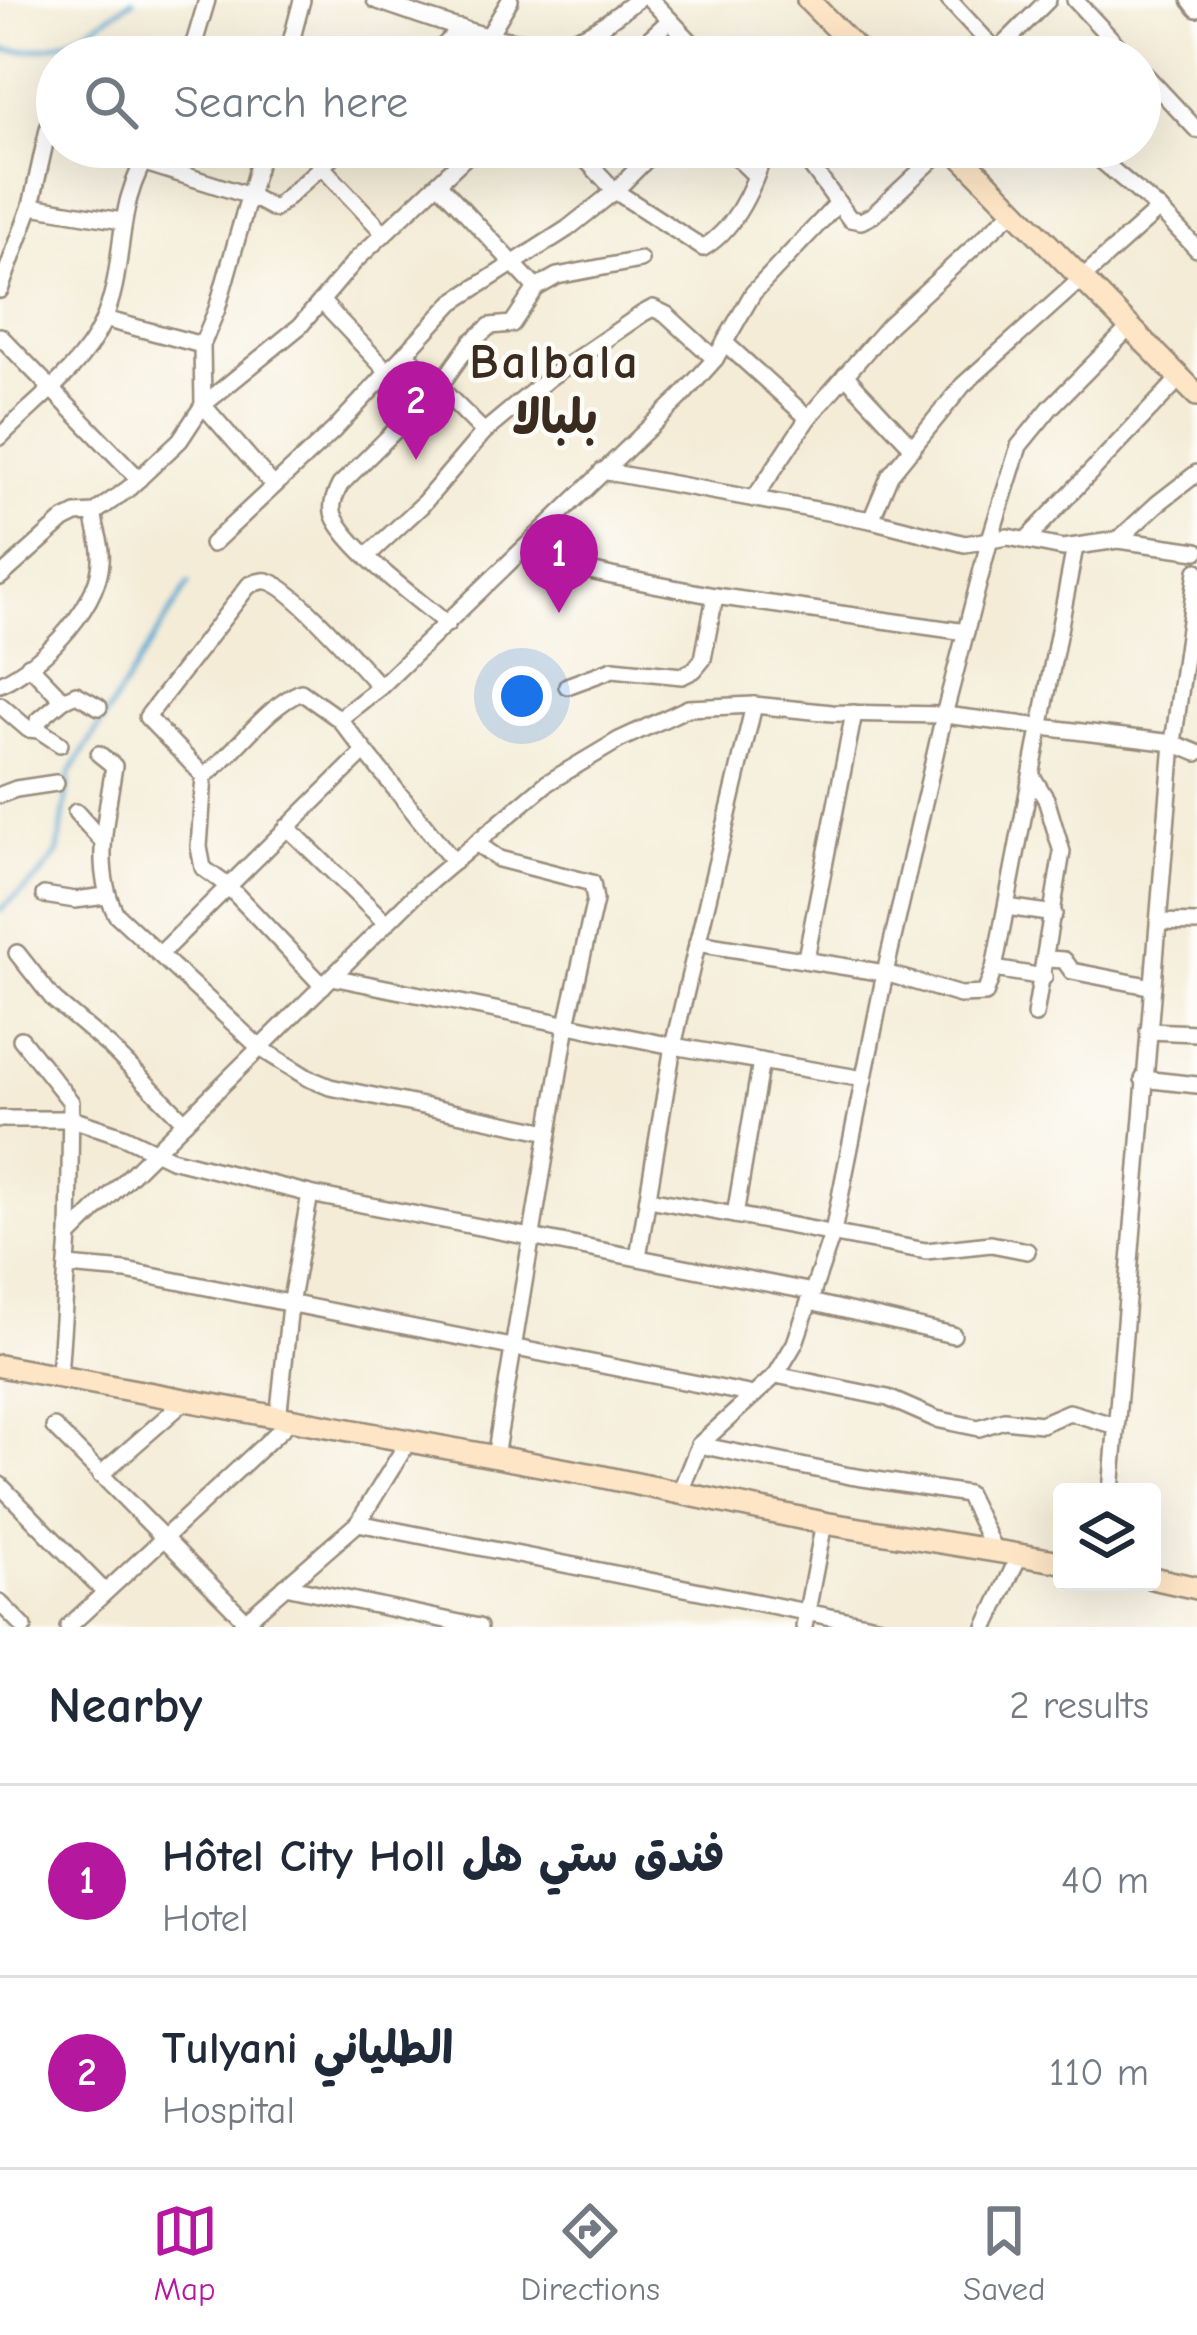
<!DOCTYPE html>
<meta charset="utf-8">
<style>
body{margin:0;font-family:"Comic Neue","Playpen Sans Arabic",sans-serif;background:#f2f2f3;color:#1f2937}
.controls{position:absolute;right:36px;bottom:36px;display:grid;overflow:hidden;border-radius:12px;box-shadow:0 12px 48px #0002}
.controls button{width:108px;height:108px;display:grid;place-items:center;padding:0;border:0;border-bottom:3px solid #e0e1e3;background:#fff;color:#1f2937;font:60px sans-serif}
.you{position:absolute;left:522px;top:696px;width:42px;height:42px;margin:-30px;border:9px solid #fff;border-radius:50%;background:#1a73e8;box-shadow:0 0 0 18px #1a73e833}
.badge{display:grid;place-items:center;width:78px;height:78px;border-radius:50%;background:#b5179e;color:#fff;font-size:39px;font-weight:700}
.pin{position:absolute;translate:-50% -99px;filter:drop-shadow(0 3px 6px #0008)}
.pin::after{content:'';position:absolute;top:63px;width:42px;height:36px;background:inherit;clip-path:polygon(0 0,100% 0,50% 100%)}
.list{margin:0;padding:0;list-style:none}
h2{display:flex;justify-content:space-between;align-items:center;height:156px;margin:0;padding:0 48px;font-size:51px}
h2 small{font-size:39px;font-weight:400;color:#747a83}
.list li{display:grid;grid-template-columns:78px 1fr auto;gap:36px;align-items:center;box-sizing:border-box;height:192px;padding:0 48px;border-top:3px solid #e0e1e3}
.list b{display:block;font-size:45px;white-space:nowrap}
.list p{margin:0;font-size:39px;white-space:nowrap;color:#747a83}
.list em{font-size:39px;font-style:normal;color:#747a83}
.icon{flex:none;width:66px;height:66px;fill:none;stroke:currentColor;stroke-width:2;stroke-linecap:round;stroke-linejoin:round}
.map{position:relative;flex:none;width:1197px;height:1627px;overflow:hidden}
.search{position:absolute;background:#fff;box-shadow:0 12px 48px #0002;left:36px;right:36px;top:36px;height:132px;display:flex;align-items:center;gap:30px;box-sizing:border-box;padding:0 42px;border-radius:66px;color:#747a83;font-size:45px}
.sheet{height:540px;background:#fff}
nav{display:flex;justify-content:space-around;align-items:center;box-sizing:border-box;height:168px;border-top:3px solid #e0e1e3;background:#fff;font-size:33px;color:#747a83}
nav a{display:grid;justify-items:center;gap:6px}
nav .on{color:#b5179e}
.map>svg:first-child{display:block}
</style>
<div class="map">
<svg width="1197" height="1627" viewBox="0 0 1197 1627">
<rect width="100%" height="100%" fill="#fdfcf7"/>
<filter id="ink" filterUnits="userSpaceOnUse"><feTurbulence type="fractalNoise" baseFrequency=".00833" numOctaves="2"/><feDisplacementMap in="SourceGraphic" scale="24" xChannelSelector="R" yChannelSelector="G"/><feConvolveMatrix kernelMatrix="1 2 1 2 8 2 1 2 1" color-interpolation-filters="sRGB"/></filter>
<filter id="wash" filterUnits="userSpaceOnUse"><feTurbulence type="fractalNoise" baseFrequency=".004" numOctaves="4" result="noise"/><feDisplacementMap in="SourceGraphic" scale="48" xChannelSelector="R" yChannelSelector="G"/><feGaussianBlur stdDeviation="2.7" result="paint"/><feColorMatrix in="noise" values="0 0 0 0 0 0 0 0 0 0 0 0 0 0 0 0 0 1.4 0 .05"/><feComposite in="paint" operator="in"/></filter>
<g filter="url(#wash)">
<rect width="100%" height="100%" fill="#f4ecd7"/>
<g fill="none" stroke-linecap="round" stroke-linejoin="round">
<g stroke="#57a7d1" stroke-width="4.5">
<path d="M 0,49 C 57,58 88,29 133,0"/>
<polyline points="0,910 40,876 58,852 70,773 189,583"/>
</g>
</g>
</g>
<g filter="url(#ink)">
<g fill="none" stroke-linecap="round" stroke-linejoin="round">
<g stroke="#988b7a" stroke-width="20">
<g id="street">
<path d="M 375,0 C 430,18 515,55 574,39 C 596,33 618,13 637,0"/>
<polyline points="651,0 705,57"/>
<polyline points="949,0 1000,55"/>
<polyline points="1075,0 1128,57"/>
<polyline points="1190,0 1197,9"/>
<polyline points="489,35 510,0"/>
<polyline points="190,57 207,0"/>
<polyline points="287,57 302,0"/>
<polyline points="433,57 461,28"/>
<polyline points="629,57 670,20"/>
<polyline points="823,57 844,36"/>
<polyline points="991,57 1048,0"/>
<polyline points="1140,69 1197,130"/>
<path d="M 574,147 L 615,191 L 703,248 C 737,228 755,184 766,147"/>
<polyline points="726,147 755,175"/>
<polyline points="797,147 850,219 861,221 873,215 946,147"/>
<polyline points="1085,147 1159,209 1197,249"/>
<polyline points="142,162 250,196 274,209 343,147"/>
<polyline points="323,168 385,234"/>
<polyline points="439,184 536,288"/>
<polyline points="31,206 56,93"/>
<polyline points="0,290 31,206 122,221"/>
<polyline points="322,302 388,372"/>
<polyline points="104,319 202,345"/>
<polyline points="0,336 139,479"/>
<polyline points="725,343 808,418"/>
<polyline points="405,353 484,432"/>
<polyline points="845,375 913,448"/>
<path d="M 0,437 C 34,402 80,370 101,326 C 130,265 110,207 153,147"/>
<polyline points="602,471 871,520 965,544 1008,537 1063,548 1118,540 1197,551"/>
<polyline points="273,485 203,405 300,326 355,261 476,147"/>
<polyline points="754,499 808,418 889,325 1014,210"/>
<polyline points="871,520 890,475 963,385 1159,209"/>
<polyline points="1028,538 1180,378"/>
<polyline points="534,539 573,567 612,576 715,596 966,632"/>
<polyline points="1118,540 1157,504 1197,473"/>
<polyline points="212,544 334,430 453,302 567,229 615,191 659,147"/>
<polyline points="368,555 421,506 484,432 549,378 642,314 653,308 667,315 715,359"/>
<polyline points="0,577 64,520 76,514 94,513 128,489 180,440 203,405 202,345 217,309 263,147"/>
<path d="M 447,624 C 416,598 355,554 336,520 C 329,508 334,497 340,485 L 439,387 L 471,342 L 490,326 L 512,324 L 536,288 L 557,276 L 640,260"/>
<polyline points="29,665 63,700 76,694 99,707"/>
<path d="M 0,684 C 43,665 106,601 101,551 C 100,538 94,526 94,513"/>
<polyline points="567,686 613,669 682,676 694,670 703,659 715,596"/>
<polyline points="0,705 28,729 39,730"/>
<polyline points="339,719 380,687 681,397 715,359 753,293 838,203"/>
<polyline points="60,744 39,730 38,721 63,700"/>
<path d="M 99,754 L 114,766 C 107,814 92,869 116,914 L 260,1048 L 308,1078 L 330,1087 L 549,1132"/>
<path d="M 204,776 C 238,751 264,708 301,692 L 339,719 L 454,862"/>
<polyline points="1032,776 1046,799 1062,852 1035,1015"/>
<polyline points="0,795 16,789 56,783"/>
<polyline points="76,812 102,841"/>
<polyline points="287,827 386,923"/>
<polyline points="476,843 499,859 592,883 595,900 567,1024 495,1457"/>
<polyline points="44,895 75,900 106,896"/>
<polyline points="1007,907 1054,914"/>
<polyline points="1161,922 1197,923"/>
<polyline points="697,943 885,973 960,995 985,994 994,969 1075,547"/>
<polyline points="17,953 54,1000 110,1047 185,1122"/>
<polyline points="161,953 363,753"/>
<polyline points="806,958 854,713"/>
<polyline points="1047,959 1064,960 1072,971 1153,987"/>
<polyline points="994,969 1044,977"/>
<polyline points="332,977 673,1046 864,1079"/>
<path d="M 323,986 L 228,886 L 203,868 L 199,847 L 204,776 L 147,717 L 249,585 C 256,583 261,580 267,581 C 291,585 361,666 380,687"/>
<polyline points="1148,1031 1197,1033"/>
<polyline points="21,1039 71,1102 69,1236"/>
<polyline points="1143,1079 1197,1085"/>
<polyline points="0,1119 72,1119 123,1136 171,1159 310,1194 813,1292"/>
<polyline points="649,1199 926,1251 991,1244 1027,1251"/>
<polyline points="735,1215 761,1061"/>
<polyline points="638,1257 673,1046 754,705"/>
<polyline points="67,1266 126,1271 754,1395"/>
<polyline points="810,1302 953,1335"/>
<polyline points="776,1375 888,1398 936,1419 979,1428 1004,1420 1041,1424 1069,1412 1116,1426"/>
<polyline points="59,1376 69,1236 419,891 547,783 619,740 688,708 754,705 832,713 944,715 1173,743 1197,753"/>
<polyline points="278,1420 290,1305 310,1194"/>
<polyline points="54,1427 246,1621"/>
<polyline points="699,1445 850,1476 967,1494 995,1552"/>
<polyline points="100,1475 185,1401"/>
<polyline points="0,1485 105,1592"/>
<polyline points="680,1492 699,1445 776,1375 795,1343 833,1232 885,973 944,715 990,539 1019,446 1050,408 1130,327"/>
<polyline points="1111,1492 1173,743 1197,571"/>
<polyline points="358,1523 881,1627"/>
<polyline points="285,1586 479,1627"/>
<polyline points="0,1603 24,1627"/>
<polyline points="242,1624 358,1523 408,1442"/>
<polyline points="68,1627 289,1422"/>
<polyline points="804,1627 824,1523"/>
<polyline points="986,1627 1019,1556"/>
</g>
</g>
<g stroke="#988b7a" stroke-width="26">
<g id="secondary">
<polyline points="808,0 864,57"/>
<polyline points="952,147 1197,395"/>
<polyline points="0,1366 589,1474 824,1523 1062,1562"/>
<polyline points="1152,1578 1197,1588"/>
</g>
</g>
<use href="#street" stroke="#fff" stroke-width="15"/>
<use href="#secondary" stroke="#fde5c5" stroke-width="21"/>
</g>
</g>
<g text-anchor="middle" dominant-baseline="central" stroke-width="9" stroke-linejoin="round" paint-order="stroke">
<g font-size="48" font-weight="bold" letter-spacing="3" fill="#3b2a1e" stroke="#fdfcf7">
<text x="555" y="362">Balbala<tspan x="555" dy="55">بلبالا</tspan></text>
</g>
</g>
</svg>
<div class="controls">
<button><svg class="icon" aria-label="layers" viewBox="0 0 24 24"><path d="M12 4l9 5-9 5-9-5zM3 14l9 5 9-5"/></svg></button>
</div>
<div class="you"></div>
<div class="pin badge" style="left:559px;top:613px">1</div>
<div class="pin badge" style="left:416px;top:460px">2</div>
<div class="search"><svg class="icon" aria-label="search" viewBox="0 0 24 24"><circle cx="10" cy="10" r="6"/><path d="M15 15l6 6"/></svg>Search here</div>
</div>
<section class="sheet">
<h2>Nearby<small>2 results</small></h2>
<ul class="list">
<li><span class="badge">1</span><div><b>Hôtel City Holl فندق ستي هل</b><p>Hotel</p></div><em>40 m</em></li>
<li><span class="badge">2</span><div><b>Tulyani الطلياني</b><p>Hospital</p></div><em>110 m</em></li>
</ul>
</section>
<nav>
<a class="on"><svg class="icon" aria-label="map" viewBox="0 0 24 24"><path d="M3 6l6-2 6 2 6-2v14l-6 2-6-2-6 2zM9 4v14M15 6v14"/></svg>Map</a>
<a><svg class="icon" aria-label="directions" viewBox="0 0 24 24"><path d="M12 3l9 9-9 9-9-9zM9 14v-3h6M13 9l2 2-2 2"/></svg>Directions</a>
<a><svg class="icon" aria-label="saved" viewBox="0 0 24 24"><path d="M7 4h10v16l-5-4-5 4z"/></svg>Saved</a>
</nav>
